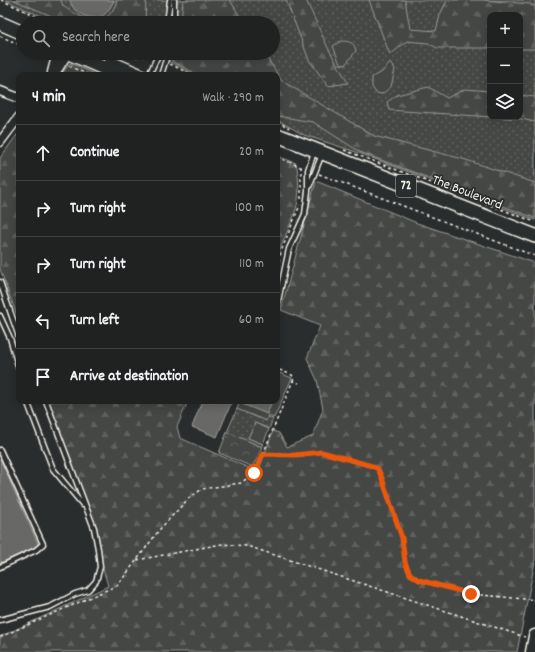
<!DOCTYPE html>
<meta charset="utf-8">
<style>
body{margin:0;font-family:Dekko,sans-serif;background:#282a2a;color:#f1f3f6}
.controls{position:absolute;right:12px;top:12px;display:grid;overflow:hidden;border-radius:8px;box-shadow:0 2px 10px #0003}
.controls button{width:36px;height:36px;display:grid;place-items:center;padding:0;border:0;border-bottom:1px solid #3d3f40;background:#202222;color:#f1f3f6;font:20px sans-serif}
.stop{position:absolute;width:12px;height:12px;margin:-9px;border:3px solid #ea580c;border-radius:50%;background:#fff}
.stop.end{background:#ea580c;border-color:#fff;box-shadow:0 1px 4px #0008}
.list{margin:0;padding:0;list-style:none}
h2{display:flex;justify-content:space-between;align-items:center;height:52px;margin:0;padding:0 16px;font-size:17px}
h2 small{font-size:13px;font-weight:400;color:#a2a4a5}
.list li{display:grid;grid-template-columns:26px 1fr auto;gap:12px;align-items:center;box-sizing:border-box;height:56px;padding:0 16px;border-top:1px solid #3d3f40}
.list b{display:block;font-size:15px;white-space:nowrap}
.list em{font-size:13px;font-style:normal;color:#a2a4a5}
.icon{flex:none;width:22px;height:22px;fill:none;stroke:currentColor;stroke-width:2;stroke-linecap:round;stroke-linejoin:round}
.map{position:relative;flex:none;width:535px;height:652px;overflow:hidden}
.search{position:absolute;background:#202222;box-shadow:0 2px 10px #0003;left:16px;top:16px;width:264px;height:44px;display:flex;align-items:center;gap:10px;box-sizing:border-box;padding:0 14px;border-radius:22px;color:#a2a4a5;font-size:15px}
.panel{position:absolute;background:#202222;box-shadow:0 2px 10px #0003;left:16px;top:72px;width:264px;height:332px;border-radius:8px}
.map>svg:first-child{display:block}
</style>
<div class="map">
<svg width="535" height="652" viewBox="0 0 535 652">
<defs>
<pattern id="grass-dots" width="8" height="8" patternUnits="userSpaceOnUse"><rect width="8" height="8" fill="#444645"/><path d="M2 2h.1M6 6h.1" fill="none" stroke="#606160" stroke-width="1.8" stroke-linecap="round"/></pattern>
<pattern id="forest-firs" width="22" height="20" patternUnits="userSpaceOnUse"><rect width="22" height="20" fill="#444645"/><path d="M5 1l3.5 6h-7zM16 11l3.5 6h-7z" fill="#606160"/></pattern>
<pattern id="park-crowns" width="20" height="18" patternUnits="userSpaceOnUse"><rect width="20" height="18" fill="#444645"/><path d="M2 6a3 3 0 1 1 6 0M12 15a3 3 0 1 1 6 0" fill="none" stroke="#606160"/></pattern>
</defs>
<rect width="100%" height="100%" fill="#2a2d2e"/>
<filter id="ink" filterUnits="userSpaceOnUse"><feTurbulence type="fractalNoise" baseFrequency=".025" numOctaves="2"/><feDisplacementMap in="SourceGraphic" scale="8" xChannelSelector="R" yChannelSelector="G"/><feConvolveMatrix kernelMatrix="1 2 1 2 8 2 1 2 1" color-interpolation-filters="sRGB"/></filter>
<g filter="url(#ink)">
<g fill="url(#grass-dots)" stroke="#9c9c96" fill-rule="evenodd">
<path d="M 5,0 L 535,0 L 535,220 L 359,153 L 304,135 L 277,120 L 277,75 L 195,75 L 170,62 L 151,54 L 132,55 L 125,53 L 273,53 L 273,23 L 56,23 ZM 490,15 L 520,15 L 520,117 L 490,117 Z"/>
<polygon points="237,409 265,420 267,417 273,419 269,429 255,423 248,438 263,444 262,447 227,432"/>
</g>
<g fill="url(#forest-firs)" stroke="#9c9c96">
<path d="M 14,0 L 61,0 L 63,6 C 82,19 108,32 117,0 L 146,0 L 145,23 L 68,23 Z"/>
<polygon points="183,0 230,0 244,23 181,23"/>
<polygon points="286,0 306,0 328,48 348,83 328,86 309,60"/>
<polygon points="369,0 405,0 410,29 436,31 440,15 447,0 482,0 530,4 535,6 535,49 520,49 520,15 490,15 490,48 437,48 428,43 407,41 390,55"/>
<polygon points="175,53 264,53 282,81 374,136 463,159 535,183 535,218 360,152 313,122 277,116 277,75 198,75 172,61"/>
<polygon points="70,63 97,75 61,75"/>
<polygon points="428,87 447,98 465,89 490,91 490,117 520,117 520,95 535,97 535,122 521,119 389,110 387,102 397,95"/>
<polygon points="19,132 19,321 0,269 0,158"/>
<path d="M 277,156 L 296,163 C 299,174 300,198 296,209 C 291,227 280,243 277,262 Z"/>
<polygon points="316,181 417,223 535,263 535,561 517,652 0,652 0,637 108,586 81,493 48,401 188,401 177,427 180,438 258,472 273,431 279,433 287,447 313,436 323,409 317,380 307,358 320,326 281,310"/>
</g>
<polygon fill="url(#park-crowns)" stroke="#9c9c96" points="227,432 262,447 253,467 219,453"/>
<g fill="#444645" stroke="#9c9c96">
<path d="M 341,41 C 348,41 355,42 356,51 L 345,65 L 340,64 L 333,46 Z"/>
<polygon points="389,64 392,64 395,69 391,87 382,94 376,93 372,87 372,77 382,72"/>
<polygon points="277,372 292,378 274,418 268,415 266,421 237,409 240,401 277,401"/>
<polygon points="255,423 269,429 263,444 248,438"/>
</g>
<g fill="#676866" stroke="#9f9f9a">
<path d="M 70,0 L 114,0 C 112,5 109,10 105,14 C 94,23 72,14 70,0 Z"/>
<polygon points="202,401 232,401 217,437 192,427"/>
<polygon points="244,401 272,401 267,414 242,404"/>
<polygon points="0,459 39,546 0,563"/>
</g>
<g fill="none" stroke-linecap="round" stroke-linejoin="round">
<g stroke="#f4f1e8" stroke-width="7">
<g id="lane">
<polyline points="167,23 170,0"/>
<polyline points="174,23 174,0"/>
<polyline points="149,75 159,53"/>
<polyline points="161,75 168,53"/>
<polyline points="309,187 322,154"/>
<polyline points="0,282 19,337"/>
<polyline points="277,306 289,249 305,214 308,191 308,170 314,152"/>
<polyline points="0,316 10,338 19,369"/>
<polyline points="27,401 53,469 83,505"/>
<polyline points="0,450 43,544 36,550 0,567"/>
<polyline points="0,620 50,607 75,594 88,590 96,581 100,567 98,549 94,528 46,401"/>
</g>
</g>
<g stroke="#f4f1e8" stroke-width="11">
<g id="street">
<polyline points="52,72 57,53"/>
<polyline points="52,75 58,69 68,53"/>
<polyline points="0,91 19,98"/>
<polyline points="0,142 19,117"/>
</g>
</g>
<g stroke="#f4f1e8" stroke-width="15">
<polyline id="secondary" points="532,652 535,636"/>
</g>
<g stroke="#f4f1e8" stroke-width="16">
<g id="primary">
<polyline points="0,23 23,33"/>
<polyline points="69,53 120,75"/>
<polyline points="111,63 139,75"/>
<polyline points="277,135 535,236"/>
</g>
</g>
<g stroke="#f4f1e8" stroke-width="1.5" stroke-dasharray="3 3" stroke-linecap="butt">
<polyline points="1,0 51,23"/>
<polyline points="0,36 23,46"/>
<polyline points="38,53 49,58"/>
<polyline points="118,53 132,57 152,56"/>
<polyline points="170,64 192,75"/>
<polyline points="69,66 89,75"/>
<polyline points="277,121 289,128"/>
<polyline points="344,150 535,222"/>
<polyline points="277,157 303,168"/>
<polyline points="319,174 535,256"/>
<polyline points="301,199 301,167"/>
<polyline points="277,267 282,249 300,205"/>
<polyline points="292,381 299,383"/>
<polyline points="263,454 294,378 292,375 277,369"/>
<polyline points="137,560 222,544 247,546 525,637"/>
<polyline points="0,637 118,585 160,529 188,499 202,489 241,483 254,473 263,454 295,455 322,452 372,466 378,469 382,479 402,538 405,562 410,574 419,580 471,594 535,600"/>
</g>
<use href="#lane" stroke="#2a2d2e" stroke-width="4"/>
<use href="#street" stroke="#2a2d2e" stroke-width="8"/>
<use href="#secondary" stroke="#2a2d2e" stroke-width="12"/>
<use href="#primary" stroke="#2a2d2e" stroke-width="13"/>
</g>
</g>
<g fill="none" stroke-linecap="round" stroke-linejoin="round" filter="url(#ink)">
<polyline stroke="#ea580c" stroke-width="5" points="254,473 263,454 295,455 322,452 372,466 378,469 382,478 402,538 405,562 410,574 419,580 471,594"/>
</g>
<g text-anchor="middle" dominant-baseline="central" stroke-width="3.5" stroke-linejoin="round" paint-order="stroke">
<rect fill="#2a2d2e" stroke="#b7b6b0" stroke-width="1" x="396" y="175" width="20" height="22" rx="3"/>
<g font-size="13" font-weight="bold" fill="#f4f1e8">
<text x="406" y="186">72</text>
</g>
<g font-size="14" fill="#f4f1e8" stroke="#2a2d2e">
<text transform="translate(467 193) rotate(21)">The Boulevard</text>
</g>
</g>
</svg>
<div class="controls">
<button>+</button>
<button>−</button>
<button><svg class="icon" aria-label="layers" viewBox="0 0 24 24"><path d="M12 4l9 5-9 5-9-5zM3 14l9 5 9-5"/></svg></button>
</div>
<div class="stop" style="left:254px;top:473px"></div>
<div class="stop end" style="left:471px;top:594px"></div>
<div class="search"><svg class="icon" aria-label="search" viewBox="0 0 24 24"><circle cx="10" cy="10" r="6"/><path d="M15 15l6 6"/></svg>Search here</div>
<section class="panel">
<h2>4 min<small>Walk · 290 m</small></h2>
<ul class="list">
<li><svg class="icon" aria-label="ahead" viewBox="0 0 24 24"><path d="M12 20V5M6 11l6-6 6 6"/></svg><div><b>Continue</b></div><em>20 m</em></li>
<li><svg class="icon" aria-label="right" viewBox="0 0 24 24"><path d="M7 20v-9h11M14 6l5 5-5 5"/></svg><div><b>Turn right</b></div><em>100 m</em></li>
<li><svg class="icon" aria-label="right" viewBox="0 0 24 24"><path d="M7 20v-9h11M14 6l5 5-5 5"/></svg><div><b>Turn right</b></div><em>110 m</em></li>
<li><svg class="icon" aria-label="left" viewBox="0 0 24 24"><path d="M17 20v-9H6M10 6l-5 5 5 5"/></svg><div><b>Turn left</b></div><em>60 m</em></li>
<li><svg class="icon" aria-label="arrive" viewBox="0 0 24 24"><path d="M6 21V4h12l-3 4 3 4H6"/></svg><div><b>Arrive at destination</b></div></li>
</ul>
</section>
</div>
